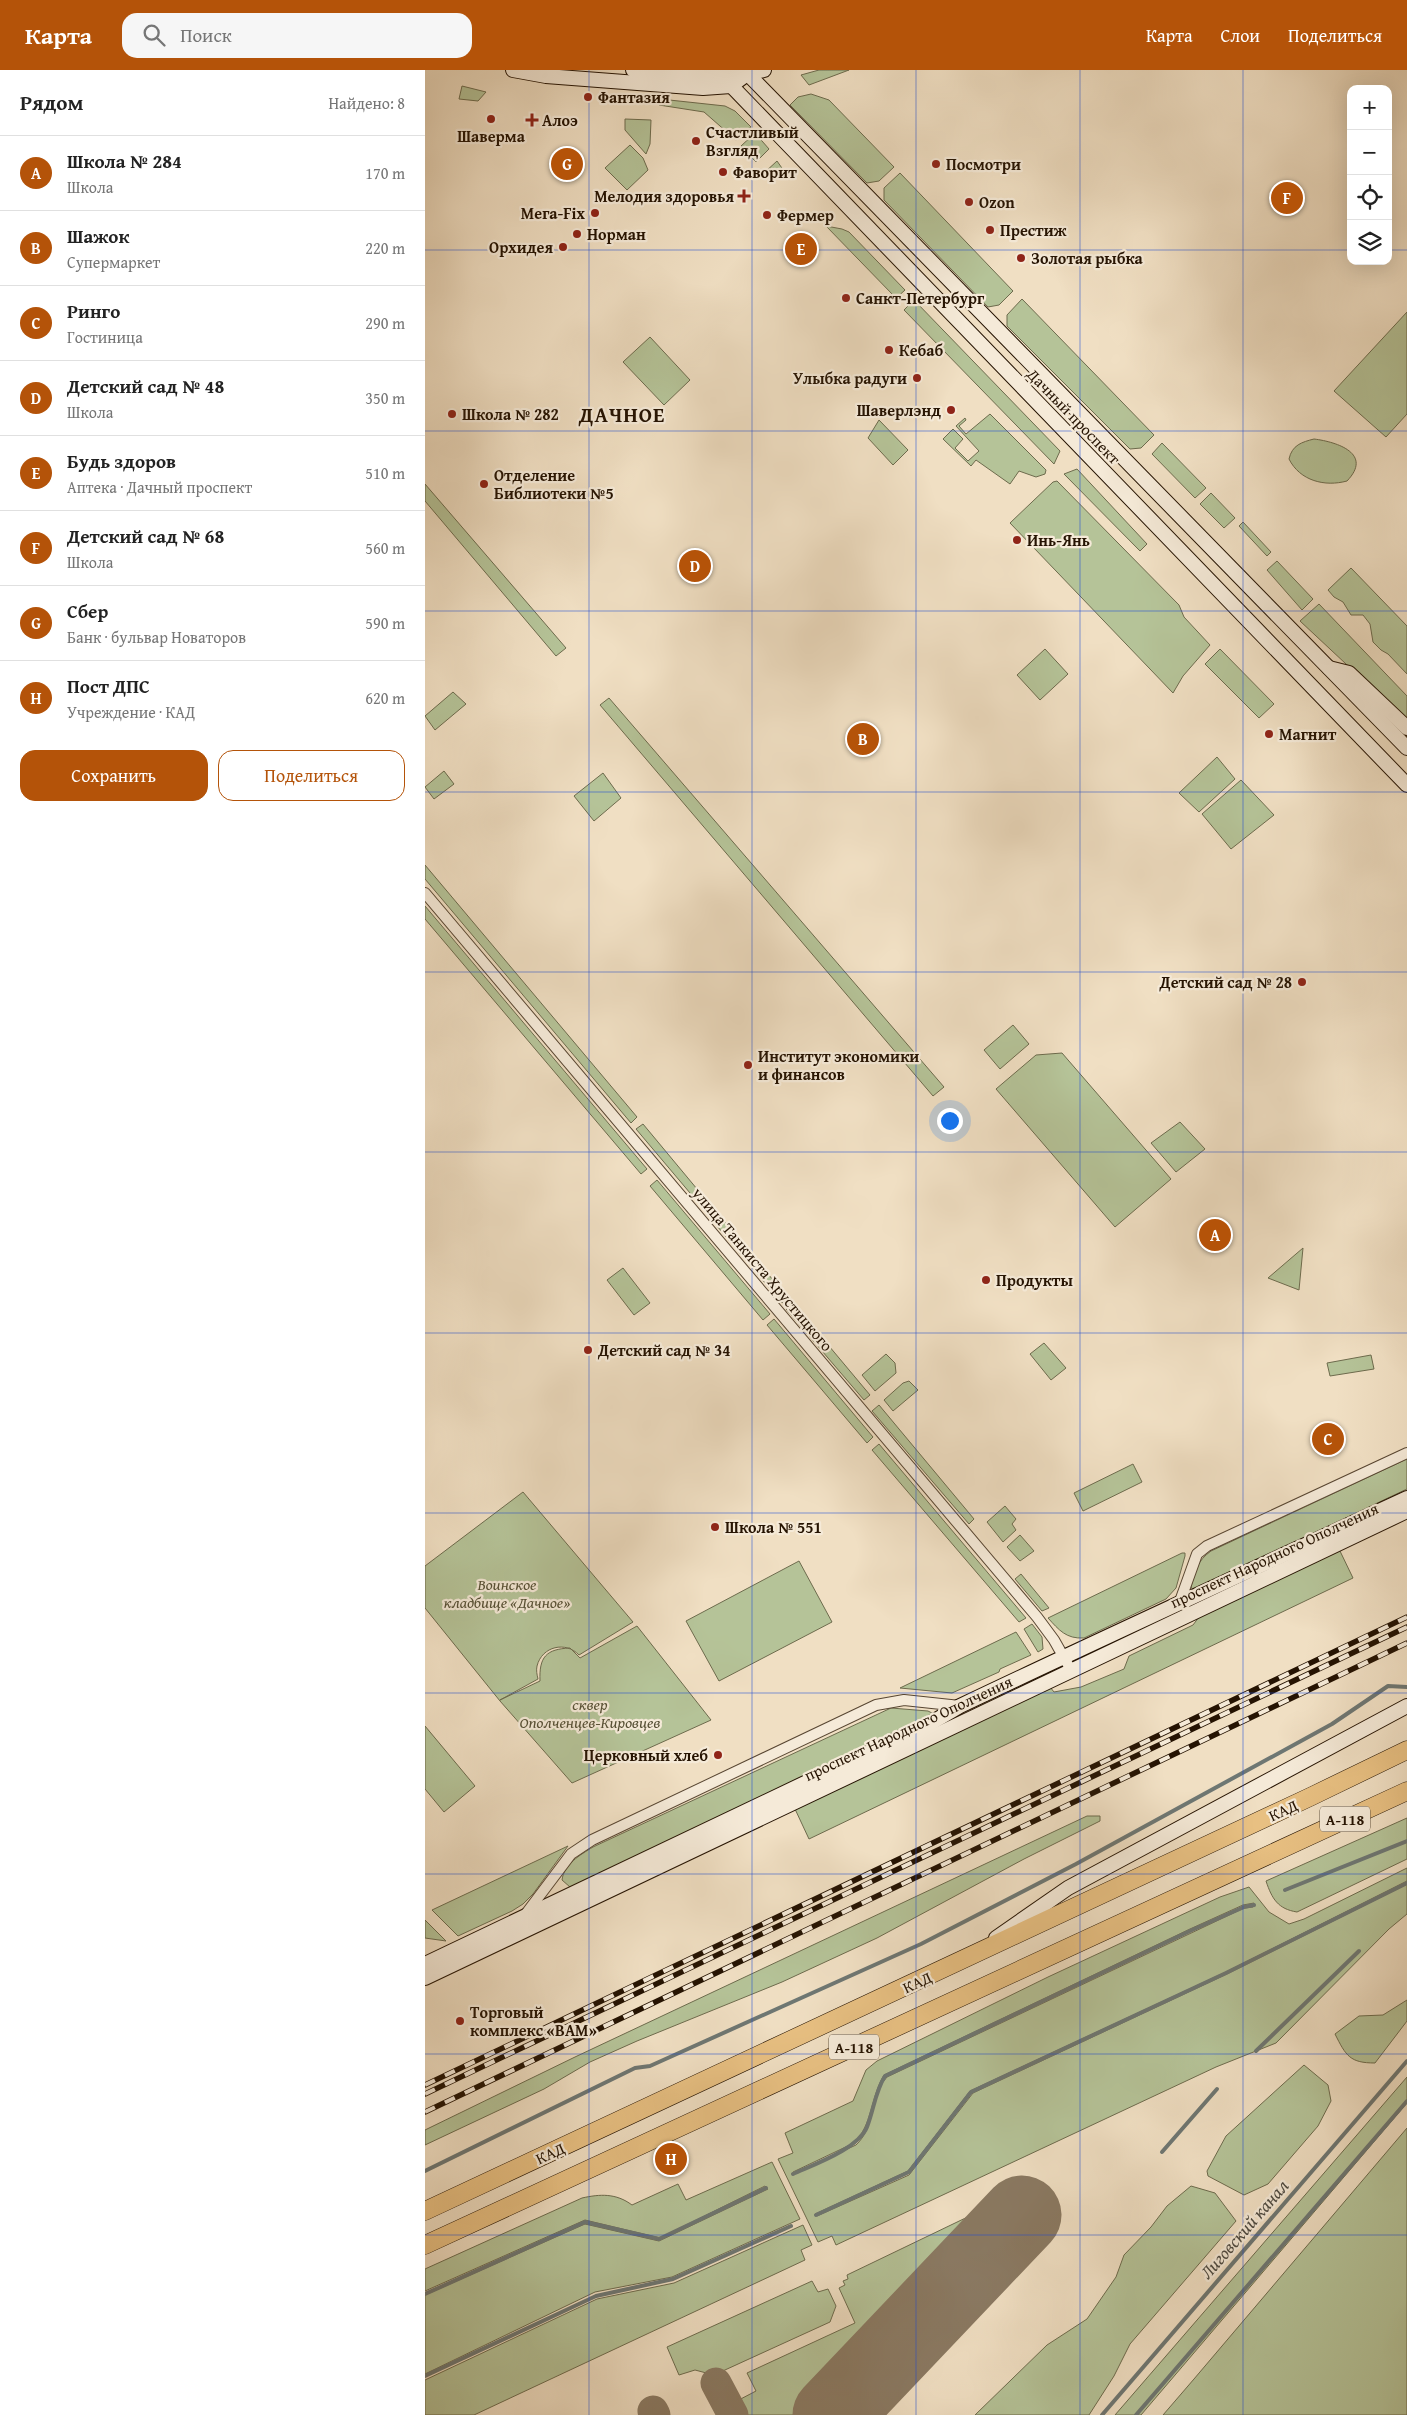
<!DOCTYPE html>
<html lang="ru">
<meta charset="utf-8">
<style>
body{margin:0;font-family:"Gentium Book Plus",serif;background:#f6f6f6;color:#222}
.controls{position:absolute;right:15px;top:15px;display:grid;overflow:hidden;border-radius:10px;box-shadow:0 5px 20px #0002}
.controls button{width:45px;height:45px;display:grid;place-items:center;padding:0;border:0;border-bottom:1px solid #e0e0e0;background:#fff;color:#222;font:25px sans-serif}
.you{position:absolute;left:524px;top:1050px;width:18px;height:18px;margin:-12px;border:4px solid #fff;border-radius:50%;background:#1a73e8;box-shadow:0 0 0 8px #1a73e833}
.badge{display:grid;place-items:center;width:32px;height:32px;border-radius:50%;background:#b45309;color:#fff;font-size:16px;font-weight:700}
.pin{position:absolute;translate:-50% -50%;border:2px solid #fff;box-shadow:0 1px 5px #0006}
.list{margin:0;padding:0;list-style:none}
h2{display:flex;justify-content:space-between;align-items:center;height:65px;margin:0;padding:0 20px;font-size:21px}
h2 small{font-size:16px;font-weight:400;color:#767676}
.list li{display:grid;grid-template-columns:32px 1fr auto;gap:15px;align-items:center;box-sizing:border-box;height:75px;padding:0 20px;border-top:1px solid #e0e0e0}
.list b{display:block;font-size:19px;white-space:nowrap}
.list p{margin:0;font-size:16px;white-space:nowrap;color:#767676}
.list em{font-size:16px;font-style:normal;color:#767676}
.actions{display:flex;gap:10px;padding:15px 20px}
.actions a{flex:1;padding:11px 0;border:1px solid #b45309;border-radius:15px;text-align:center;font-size:18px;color:#b45309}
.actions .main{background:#b45309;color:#fff}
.icon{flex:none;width:28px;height:28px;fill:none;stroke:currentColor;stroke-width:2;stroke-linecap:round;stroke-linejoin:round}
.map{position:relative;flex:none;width:982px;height:2345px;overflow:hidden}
header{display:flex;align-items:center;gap:30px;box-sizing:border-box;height:70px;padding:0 25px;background:#b45309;color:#fff}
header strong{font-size:24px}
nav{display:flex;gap:28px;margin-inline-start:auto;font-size:18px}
.search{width:350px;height:45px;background:#f6f6f6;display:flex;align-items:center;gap:12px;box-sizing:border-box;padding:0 18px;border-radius:15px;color:#767676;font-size:19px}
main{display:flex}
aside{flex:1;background:#fff}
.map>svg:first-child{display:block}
</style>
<header>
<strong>Карта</strong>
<div class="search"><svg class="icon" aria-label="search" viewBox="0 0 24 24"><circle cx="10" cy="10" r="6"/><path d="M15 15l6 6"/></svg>Поиск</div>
<nav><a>Карта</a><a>Слои</a><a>Поделиться</a></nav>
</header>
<main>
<aside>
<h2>Рядом<small>Найдено: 8</small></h2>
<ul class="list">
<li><span class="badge">A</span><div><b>Школа № 284</b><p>Школа</p></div><em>170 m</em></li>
<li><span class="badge">B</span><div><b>Шажок</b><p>Супермаркет</p></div><em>220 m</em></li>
<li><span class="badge">C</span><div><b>Ринго</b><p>Гостиница</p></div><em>290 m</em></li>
<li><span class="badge">D</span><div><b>Детский сад № 48</b><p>Школа</p></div><em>350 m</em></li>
<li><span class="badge">E</span><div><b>Будь здоров</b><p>Аптека · Дачный проспект</p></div><em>510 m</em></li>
<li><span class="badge">F</span><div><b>Детский сад № 68</b><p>Школа</p></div><em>560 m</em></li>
<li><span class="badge">G</span><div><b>Сбер</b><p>Банк · бульвар Новаторов</p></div><em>590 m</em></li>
<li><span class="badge">H</span><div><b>Пост ДПС</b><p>Учреждение · КАД</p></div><em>620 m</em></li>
</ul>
<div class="actions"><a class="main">Сохранить</a><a>Поделиться</a></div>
</aside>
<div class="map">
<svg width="982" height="2345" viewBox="0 0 982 2345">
<rect width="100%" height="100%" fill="#f0dfc3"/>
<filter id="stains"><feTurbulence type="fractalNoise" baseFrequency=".004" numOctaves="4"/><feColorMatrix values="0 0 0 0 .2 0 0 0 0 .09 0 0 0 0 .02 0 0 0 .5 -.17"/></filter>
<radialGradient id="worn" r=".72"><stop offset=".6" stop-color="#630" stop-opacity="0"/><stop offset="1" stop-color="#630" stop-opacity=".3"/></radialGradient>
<g fill="#b5c398" stroke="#6d6b4d" fill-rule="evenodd">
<polygon points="394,0 424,0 384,15 376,5"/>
<polygon points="37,16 61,22 53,31 34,29"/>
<polygon points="386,24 404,30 469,97 454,111 442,113 365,35 373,27"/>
<polygon points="235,29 300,36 310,41 326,57 311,70 279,42 234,35"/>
<polygon points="200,49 226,50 225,74 221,84 200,60"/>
<polygon points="330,63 344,79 331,92 316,76"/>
<polygon points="205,75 218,88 223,100 202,120 180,98"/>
<polygon points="352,91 359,101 345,110 339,103"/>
<polygon points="475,103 588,221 574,235 563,237 459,130 459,118"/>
<polygon points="401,156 417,159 424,162 480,220 469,230 466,228 468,225"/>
<polygon points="597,229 729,365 716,378 705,379 582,256 582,245"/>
<polygon points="489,230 635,381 629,394 479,240"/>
<polygon points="982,242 982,344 961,367 909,321"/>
<polygon points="225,267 265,310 239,335 198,292"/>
<polygon points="565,344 621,400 620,404 611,407 594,401 585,414 551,390 546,396 518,369 528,359 538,369 530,378 543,391 554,381 531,356 540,348 541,350 534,356 541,364"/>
<polygon points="454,350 483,380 468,395 443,368"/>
<path d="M 889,369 C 913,372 948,384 922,411 C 900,417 875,411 864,389 C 867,375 877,372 889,369 Z"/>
<polygon points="737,373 781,418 770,428 727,384"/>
<polygon points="652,399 722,474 715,481 639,404"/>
<polygon points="632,411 754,535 759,547 785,575 758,606 748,623 585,453 628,412"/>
<polygon points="0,414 141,578 131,586 0,431"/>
<polygon points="786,423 810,448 799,458 775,434"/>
<polygon points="818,452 846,482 842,486 814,456"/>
<polygon points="852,491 888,529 877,540 842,500"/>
<polygon points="926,498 982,556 982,604 963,584 956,580 948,572 945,554 938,545 926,545 918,532 909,527 903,520"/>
<polygon points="894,534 982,626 982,651 875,551"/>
<polygon points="620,579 643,604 615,630 592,605"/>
<polygon points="795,579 849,634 834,648 780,594"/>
<polygon points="28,622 41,634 10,660 0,646"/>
<polygon points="184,628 519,1017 508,1026 175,635"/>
<polygon points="792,687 810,709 774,742 754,723"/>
<polygon points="19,701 29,714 9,729 0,717"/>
<polygon points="178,703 196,728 169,751 149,726"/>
<polygon points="816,710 849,745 806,779 777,744"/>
<polygon points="0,795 212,1047 206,1053 0,809"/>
<polygon points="0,836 222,1099 216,1104 0,849"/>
<polygon points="588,955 604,974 575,999 559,980"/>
<polygon points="637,983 746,1109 690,1157 571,1019 611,985"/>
<polygon points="755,1052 780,1079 751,1102 726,1073"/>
<polygon points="218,1054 282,1131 276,1136 211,1059"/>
<polygon points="232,1110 345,1244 338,1250 225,1116"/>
<polygon points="288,1138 363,1228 357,1233 281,1143"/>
<polygon points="878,1178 874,1220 843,1208"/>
<polygon points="198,1198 225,1233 209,1245 182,1210"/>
<polygon points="368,1233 445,1325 439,1330 361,1239"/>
<polygon points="349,1249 448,1367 442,1373 342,1255"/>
<polygon points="619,1273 641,1298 626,1310 605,1284"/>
<polygon points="461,1284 470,1293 471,1303 450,1321 437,1305"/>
<polygon points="946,1285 949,1299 905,1306 902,1293"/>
<polygon points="484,1311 493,1320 468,1341 459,1330 478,1313"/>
<polygon points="454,1335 549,1449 544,1454 447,1341"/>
<polygon points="454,1374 601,1548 594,1552 447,1380"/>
<path d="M 982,1389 L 982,1419 L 768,1520 L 766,1517 C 770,1501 772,1491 786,1481 Z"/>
<polygon points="708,1394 717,1412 658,1441 649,1423"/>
<path d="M 98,1422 L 208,1552 L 154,1585 C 141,1571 117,1576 112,1596 C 111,1600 112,1605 113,1609 L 75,1630 L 115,1611 C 114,1587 121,1579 145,1578 L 155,1588 L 212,1556 L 286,1650 L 147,1713 L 75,1631 L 0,1538 L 0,1496 Z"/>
<polygon points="580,1436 591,1449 587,1454 591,1460 578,1472 562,1452"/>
<polygon points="595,1465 609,1481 595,1491 582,1477"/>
<polygon points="914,1479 928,1508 384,1769 370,1739 625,1617 629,1622 656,1617 699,1599 704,1586 768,1555 777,1543"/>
<path d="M 757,1483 L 760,1483 L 760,1486 L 751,1518 L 741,1529 L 659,1568 C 641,1569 634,1560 623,1548 Z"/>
<polygon points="374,1491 407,1552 294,1611 261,1551"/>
<polygon points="596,1504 624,1538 617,1541 590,1509"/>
<polygon points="607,1554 617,1567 618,1579 613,1582 599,1559"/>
<polygon points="591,1562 606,1585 575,1599 574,1602 527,1623 475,1618"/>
<path d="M 466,1638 L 503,1641 L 507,1643 L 506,1646 L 153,1815 L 145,1817 L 137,1810 C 139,1794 155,1785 168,1777 Z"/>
<polygon points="0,1656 50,1716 19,1742 0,1719"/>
<polygon points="662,1746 675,1746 675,1751 599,1789 452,1868 357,1912 212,1971 165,1992 119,2019 0,2075 0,2060 150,1987"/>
<path d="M 982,1748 L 982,1789 L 872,1842 C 853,1839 847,1829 841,1811 Z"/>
<polygon points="143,1776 108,1824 98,1834 87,1841 33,1866 7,1840"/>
<path d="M 982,1798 L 982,1811 L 801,1902 L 545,2021 L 483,2101 L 390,2144 L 392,2146 L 484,2105 L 548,2023 L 802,1904 L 982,1814 L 982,1844 L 964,1859 L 851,1973 L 791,1997 L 411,2175 L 407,2166 L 393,2172 L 353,2089 L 368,2083 L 360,2063 L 428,2031 L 441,2000 L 452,1991 L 623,1907 L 795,1827 L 824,1817 L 844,1842 L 864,1854 L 879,1849 ZM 829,1833 L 828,1837 L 819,1838 L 462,2007 C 459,2011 455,2015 453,2020 C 444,2039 448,2059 431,2075 L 368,2104 L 368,2102 L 429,2073 C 447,2056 446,2026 459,2005 L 765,1859 L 818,1835 Z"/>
<polygon points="0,1850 21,1871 0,1868"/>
<path d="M 982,1930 L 982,1951 L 950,1993 C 925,1993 921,1986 910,1964 L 934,1946 L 958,1945 Z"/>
<polygon points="879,1995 903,2015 906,2031 893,2056 843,2114 819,2125 783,2106 782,2101 801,2066"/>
<polygon points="982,2007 982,2033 716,2345 690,2345"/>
<polygon points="982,2058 982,2345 738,2345 769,2309"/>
<path d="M 347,2092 L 375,2149 L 247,2207 L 170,2222 L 0,2304 L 0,2225 L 160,2154 L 234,2171 L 343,2119 L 340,2116 L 235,2168 L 160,2150 L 0,2221 L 0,2199 L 157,2128 C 175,2124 191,2123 207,2135 L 253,2114 L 261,2130 Z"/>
<polygon points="766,2116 790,2123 811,2151 705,2274 689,2306 664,2345 550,2345 622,2275 662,2249 691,2207 699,2185 726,2157 742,2136"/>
<path d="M 580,2129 L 584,2132 C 567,2134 545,2159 540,2175 L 378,2345 L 317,2345 L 308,2333 L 331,2321 L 322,2303 L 430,2253 L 414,2218 L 420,2215 L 418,2211 L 423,2209 L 422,2205 Z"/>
<polygon points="378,2155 387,2175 376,2180 380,2190 49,2345 0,2345 0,2310 172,2229 249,2213"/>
<polygon points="387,2211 393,2222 403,2219 411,2236 405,2252 289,2305 270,2300 254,2305 242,2277"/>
</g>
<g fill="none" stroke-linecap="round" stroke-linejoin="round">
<g stroke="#6e7773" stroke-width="4">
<polyline points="860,1820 982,1771"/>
<polyline points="831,1981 934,1881"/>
<polyline points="737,2082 792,2019"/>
<polyline points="0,2101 210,1998 225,1996 496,1874 651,1794 907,1654 963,1616 982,1617"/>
<path d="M 368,2104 C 390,2094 433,2079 442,2057 C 449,2039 450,2022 460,2006 L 767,1860 L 819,1837 L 829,1835"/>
<polyline points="391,2145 484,2102 546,2022 801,1903 982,1813"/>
<polyline points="0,2224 160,2152 234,2169 341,2118"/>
<polyline points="0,2306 171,2226 248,2209 366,2156"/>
<polyline points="677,2345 982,1991"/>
<polyline points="711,2345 982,2031"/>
</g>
<g stroke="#8a7962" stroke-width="31">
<polyline points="291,2313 308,2345"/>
<polyline points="228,2341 230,2345"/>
</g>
<polyline stroke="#8a7962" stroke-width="79" points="407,2345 597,2145"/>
<g stroke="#584632" stroke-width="12">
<g id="street">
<polyline points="0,823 612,1547 629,1570 646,1600"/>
<polyline points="754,1534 772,1484 782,1476 982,1383"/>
<polyline points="100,1845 146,1784 167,1770 451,1635 479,1630 535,1636"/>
</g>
</g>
<g stroke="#251302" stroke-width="16">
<g id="secondary">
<polyline points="88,0 121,6 278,18 306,16 322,4"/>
<path d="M 208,0 C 251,3 297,10 339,0"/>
<polyline points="291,0 982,715"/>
<polyline points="319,0 982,678"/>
<polyline points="904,598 924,603 982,658"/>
<polyline points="571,1868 643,1818 982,1636"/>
<path d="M 0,1894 L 506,1653 L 535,1636 C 684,1565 833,1497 982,1428"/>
<polyline points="0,1908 982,1441"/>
</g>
</g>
<g stroke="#251302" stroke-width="19">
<g id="highway">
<polyline points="0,2141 885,1727 982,1680"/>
<polyline points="0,2175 982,1721"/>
</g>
</g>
<use href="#street" stroke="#f5ead8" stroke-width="10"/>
<use href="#secondary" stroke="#f5ead8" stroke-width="14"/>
<use href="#highway" stroke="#e8c082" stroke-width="18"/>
<g stroke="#251302" stroke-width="5.5">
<g id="rail">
<polyline points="0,2015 982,1547"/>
<polyline points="0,2024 982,1557"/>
<polyline points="0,2042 982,1573"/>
</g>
</g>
<use href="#rail" stroke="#f5ead8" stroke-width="4" stroke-dasharray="11" stroke-linecap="butt"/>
</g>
<path fill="none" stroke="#1d4ed8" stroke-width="1" stroke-opacity="0.55" d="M 164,0 L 164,2345M 327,0 L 327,2345M 491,0 L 491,2345M 655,0 L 655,2345M 818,0 L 818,2345M 0,180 L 926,180M 963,180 L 982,180M 0,361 L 982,361M 0,541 L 982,541M 0,722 L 982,722M 0,902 L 982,902M 0,1082 L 982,1082M 0,1263 L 982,1263M 0,1443 L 982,1443M 0,1623 L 982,1623M 0,1804 L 982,1804M 0,1984 L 982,1984M 0,2165 L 982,2165"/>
<g fill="#8f2418" stroke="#f5ead8" stroke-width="2">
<circle cx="163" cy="27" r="5"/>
<circle cx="66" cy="49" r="5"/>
<path d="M104.5 42.5h5v5h5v5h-5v5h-5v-5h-5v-5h5z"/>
<circle cx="271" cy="71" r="5"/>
<circle cx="511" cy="94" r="5"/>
<circle cx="298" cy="102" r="5"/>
<path d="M316.5 118.5h5v5h5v5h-5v5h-5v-5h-5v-5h5z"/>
<circle cx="544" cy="132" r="5"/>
<circle cx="170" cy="143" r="5"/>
<circle cx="342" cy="145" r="5"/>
<circle cx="565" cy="160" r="5"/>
<circle cx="152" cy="164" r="5"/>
<circle cx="138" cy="177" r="5"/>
<circle cx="596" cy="188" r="5"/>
<circle cx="421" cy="228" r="5"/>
<circle cx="464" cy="280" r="5"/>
<circle cx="492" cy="308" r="5"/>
<circle cx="526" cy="340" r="5"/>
<circle cx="27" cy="344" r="5"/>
<circle cx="59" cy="414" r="5"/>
<circle cx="592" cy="470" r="5"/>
<circle cx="844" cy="664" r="5"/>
<circle cx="877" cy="912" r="5"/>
<circle cx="323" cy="995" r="5"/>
<circle cx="561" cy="1210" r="5"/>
<circle cx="163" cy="1280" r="5"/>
<circle cx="290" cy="1457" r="5"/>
<circle cx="293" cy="1685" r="5"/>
<circle cx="35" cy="1951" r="5"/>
</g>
<g text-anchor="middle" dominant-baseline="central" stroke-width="4.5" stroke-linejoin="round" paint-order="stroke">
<g fill="#f5ead8" stroke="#635442" stroke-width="1">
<rect x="895" y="1736.5" width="50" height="25" rx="4"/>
<rect x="404" y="1964.5" width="50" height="25" rx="4"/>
</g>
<g font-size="15" font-weight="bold" fill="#251302">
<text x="920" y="1749">А-118</text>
<text x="429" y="1977">А-118</text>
</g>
<g font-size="16" font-weight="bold" fill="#251302" stroke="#f5ead8" text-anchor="start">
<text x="173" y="27">Фантазия</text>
<text x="117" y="50">Алоэ</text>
<text x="281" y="62">Счастливый<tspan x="281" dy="18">Взгляд</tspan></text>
<text x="66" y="66" text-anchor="middle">Шаверма</text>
<text x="521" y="94">Посмотри</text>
<text x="308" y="102">Фаворит</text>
<text x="309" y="126" text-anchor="end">Мелодия здоровья</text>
<text x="554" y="132">Ozon</text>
<text x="160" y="143" text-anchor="end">Мега-Fix</text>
<text x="352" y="145">Фермер</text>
<text x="575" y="160">Престиж</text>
<text x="162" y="164">Норман</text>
<text x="128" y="177" text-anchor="end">Орхидея</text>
<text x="606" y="188">Золотая рыбка</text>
<text x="431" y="228">Санкт-Петербург</text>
<text x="474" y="280">Кебаб</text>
<text x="482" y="308" text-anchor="end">Улыбка радуги</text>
<text x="516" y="340" text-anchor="end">Шаверлэнд</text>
<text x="37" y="344">Школа № 282</text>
<text x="69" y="405">Отделение<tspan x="69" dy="18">Библиотеки №5</tspan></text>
<text x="602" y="470">Инь-Янь</text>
<text x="854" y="664">Магнит</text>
<text x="867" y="912" text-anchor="end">Детский сад № 28</text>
<text x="333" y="986">Институт экономики<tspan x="333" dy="18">и финансов</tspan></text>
<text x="571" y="1210">Продукты</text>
<text x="173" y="1280">Детский сад № 34</text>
<text x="300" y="1457">Школа № 551</text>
<text x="283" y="1685" text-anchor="end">Церковный хлеб</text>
<text x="45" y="1942">Торговый<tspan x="45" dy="18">комплекс «ВАМ»</tspan></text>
</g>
<g font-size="16" fill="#251302" stroke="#f5ead8">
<text transform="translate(649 346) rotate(46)">Дачный проспект</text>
<text transform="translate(338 1199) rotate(50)">улица Танкиста Хрустицкого</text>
<text transform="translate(849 1485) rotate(-25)">проспект Народного Ополчения</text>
<text transform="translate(483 1658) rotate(-25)">проспект Народного Ополчения</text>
<text transform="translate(858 1740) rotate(-25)">КАД</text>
<text transform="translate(492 1912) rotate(-25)">КАД</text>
<text transform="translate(125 2083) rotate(-25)">КАД</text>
</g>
<g font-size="16" font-style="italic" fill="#575136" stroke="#f5ead8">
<text x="82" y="1514">Воинское<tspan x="82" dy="18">кладбище «Дачное»</tspan></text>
<text x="165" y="1634">сквер<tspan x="165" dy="18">Ополченцев-Кировцев</tspan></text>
</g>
<g font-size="18" font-style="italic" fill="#504d44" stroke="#f5ead8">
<text transform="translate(819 2159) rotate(-49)">Лиговский канал</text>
</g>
<g font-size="21" font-weight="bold" letter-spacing="1" fill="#251302" stroke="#f5ead8">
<text x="197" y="344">ДАЧНОЕ</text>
</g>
</g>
<rect width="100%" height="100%" filter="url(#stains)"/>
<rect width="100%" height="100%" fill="url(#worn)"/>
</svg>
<div class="controls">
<button>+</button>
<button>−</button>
<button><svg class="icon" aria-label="locate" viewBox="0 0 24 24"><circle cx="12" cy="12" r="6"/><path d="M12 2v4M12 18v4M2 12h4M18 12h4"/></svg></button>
<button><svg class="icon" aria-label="layers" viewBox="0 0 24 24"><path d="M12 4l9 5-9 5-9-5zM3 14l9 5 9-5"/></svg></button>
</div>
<div class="you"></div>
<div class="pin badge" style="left:790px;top:1165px">A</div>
<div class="pin badge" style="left:438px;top:669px">B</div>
<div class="pin badge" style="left:903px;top:1369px">C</div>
<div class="pin badge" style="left:270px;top:496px">D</div>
<div class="pin badge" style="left:376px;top:179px">E</div>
<div class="pin badge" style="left:862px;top:128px">F</div>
<div class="pin badge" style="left:142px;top:94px">G</div>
<div class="pin badge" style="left:246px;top:2089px">H</div>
</div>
</main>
